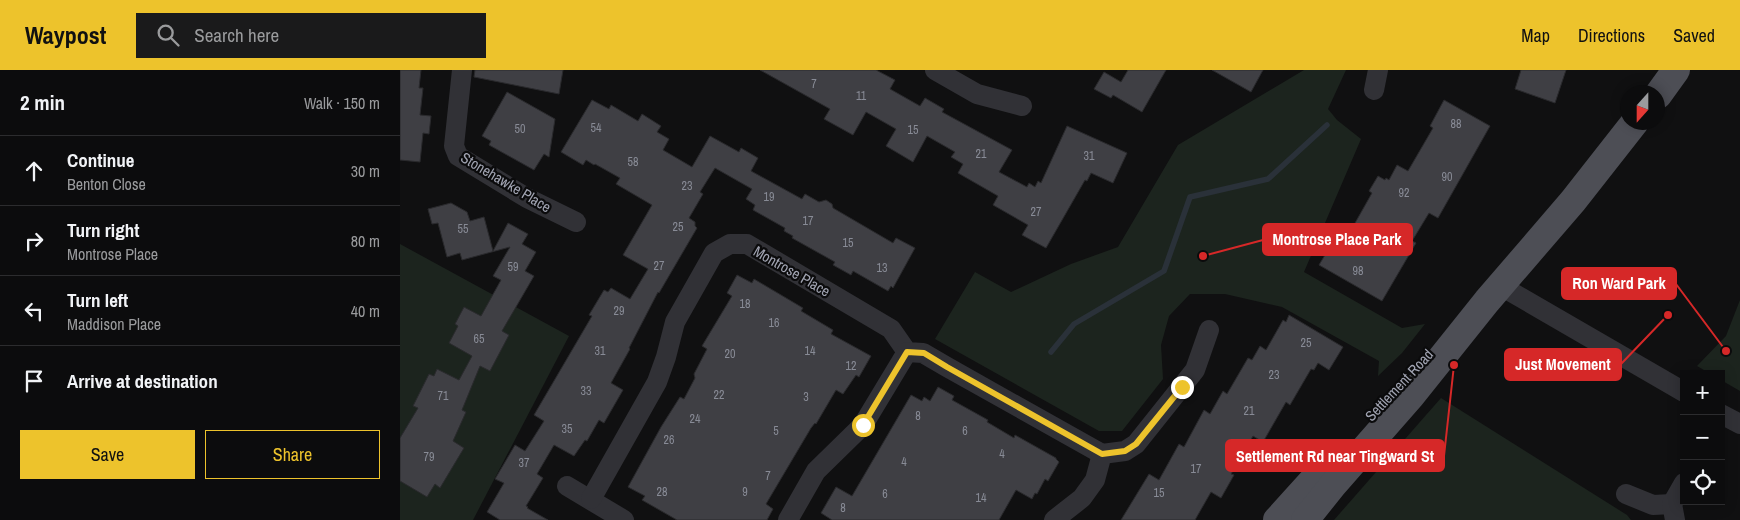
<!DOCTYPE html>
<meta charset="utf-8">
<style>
body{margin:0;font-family:"Archivo Narrow",sans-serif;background:#1a1a1b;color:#f1f3f6}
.controls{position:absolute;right:15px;bottom:15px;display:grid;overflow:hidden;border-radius:0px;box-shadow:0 2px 12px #0003}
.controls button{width:45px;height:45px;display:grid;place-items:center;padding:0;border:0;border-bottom:1px solid #2c2c2e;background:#0c0c0d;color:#f1f3f6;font:25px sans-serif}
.compass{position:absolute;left:1220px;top:15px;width:45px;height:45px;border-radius:50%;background:#0c0c0d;box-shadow:0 2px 12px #0003;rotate:201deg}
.stop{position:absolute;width:15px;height:15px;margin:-11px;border:4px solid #edc32c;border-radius:50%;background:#fff}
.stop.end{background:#edc32c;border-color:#fff;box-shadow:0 1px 5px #0008}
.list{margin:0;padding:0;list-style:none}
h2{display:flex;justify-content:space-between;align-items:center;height:65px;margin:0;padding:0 20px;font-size:21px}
h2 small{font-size:16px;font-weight:400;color:#9a9b9d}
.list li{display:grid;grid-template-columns:32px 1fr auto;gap:15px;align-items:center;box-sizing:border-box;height:70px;padding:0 20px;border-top:1px solid #2c2c2e}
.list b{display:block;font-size:19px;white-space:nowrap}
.list p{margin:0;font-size:16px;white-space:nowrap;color:#9a9b9d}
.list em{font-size:16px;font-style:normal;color:#9a9b9d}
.actions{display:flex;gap:10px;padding:15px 20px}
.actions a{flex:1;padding:11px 0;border:1px solid #edc32c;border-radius:0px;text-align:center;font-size:18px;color:#edc32c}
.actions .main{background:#edc32c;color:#111}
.icon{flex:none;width:28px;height:28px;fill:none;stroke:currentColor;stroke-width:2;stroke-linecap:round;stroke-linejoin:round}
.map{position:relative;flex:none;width:1340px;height:450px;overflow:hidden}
header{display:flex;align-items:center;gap:30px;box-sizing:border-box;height:70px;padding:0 25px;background:#edc32c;color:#111}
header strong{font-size:24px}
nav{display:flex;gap:28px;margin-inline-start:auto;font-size:18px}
.search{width:350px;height:45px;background:#1a1a1b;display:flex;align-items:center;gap:12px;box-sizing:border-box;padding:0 18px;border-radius:0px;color:#9a9b9d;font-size:19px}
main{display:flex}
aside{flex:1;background:#0c0c0d}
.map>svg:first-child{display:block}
</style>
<header>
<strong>Waypost</strong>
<div class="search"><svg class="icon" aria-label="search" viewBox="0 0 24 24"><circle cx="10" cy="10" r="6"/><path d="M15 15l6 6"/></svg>Search here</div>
<nav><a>Map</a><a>Directions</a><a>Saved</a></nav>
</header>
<main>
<aside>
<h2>2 min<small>Walk · 150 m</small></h2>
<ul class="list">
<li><svg class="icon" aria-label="ahead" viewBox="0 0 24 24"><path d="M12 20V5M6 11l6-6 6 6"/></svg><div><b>Continue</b><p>Benton Close</p></div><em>30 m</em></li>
<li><svg class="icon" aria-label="right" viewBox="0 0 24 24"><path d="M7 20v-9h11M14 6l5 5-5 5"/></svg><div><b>Turn right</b><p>Montrose Place</p></div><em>80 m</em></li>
<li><svg class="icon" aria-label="left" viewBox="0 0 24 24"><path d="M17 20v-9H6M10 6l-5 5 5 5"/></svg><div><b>Turn left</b><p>Maddison Place</p></div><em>40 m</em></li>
<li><svg class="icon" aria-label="arrive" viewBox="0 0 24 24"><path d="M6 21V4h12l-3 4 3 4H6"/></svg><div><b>Arrive at destination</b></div></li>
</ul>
<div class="actions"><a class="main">Save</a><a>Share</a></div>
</aside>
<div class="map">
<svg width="1340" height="450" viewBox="0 0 1340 450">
<rect width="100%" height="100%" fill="#101011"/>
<g fill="#1c241e">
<polygon points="904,0 946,0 928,39 937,50 961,69 904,202 1002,258 1025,254 1002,283 978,306 979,291 882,237 825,224 790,224 769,246 761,275 763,309 722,361 699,361 535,269 575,202 611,222 671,194 718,177 778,75"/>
<polygon points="0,174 169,266 73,450 0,450"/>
<polygon points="1340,230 1340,321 1321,310 1321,304 1311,304 1297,296 1326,266"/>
<polygon points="1041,328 1227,445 1231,450 934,450"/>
</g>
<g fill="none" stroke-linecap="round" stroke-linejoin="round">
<polyline stroke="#2a3139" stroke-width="5.5" points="651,282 674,254 764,201 790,127 868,109 927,55"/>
</g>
<g fill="#3f3f44" stroke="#2a2a2d">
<polygon points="0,0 21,0 19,18 23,18 20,45 31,46 29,64 23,63 20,92 0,90"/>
<polygon points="75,0 163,0 159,24 74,7"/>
<polygon points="360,0 476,0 495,10 490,19 520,36 525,28 544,39 542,42 612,80 599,102 627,117 629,113 635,117 638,111 641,113 667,56 727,83 713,113 691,103 687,111 685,110 646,178 622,165 628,155 593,135 598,126 558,103 563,94 551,87 555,82 527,66 513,92 486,76 496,59 466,42 453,65 424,49 430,39"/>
<polygon points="728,0 766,0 742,42 713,25 711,28 694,19 704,2 721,12"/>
<polygon points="812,0 863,0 851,22"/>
<polygon points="1121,0 1166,0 1155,33 1115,19"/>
<polygon points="107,22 155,49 149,87 144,84 134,100 89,75 91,71 82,66"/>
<polygon points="192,30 209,39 211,35 238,51 242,44 261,56 257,62 269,69 263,80 292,97 310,66 339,82 341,78 358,88 351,101 402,129 405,124 419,132 426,130 432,134 433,138 493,173 496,168 515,178 493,218 491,216 488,221 453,201 451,205 433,195 435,192 392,168 393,166 384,161 385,158 353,140 355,135 346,129 352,119 315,98 300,122 303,124 289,148 295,152 295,156 297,158 259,223 258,222 229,278 230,279 211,313 223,320 204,353 199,350 187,371 185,370 174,386 154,375 137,404 143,408 126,436 128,437 127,438 148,450 100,450 87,442 104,413 95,409 115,375 125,381 144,351 134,345 192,246 189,245 204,220 208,222 211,218 230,229 248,199 223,185 252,135 216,114 220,108 195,94 194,95 186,90 183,95 161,82"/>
<polygon points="1044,30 1090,56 1038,148 1029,143 1012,171 1016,173 982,231 919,195 928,180 937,185 972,123 969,121 978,106 985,110 986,108 989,110 997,95 1008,101 1033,58 1030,56"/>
<polygon points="51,133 67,142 70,151 84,147 93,181 108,153 128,164 122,174 136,182 125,201 134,206 102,261 109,265 90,301 80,296 62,340 66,342 53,371 64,378 40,418 35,414 27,427 0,411 0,368 18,338 13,336 29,304 34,306 37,299 59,310 72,286 49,273 58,256 55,254 64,237 81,246 101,210 93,206 110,177 62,190 60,183 47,187 38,153 32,154 28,139"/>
<polygon points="337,205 352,213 354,209 403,238 401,241 433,260 431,264 471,286 459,307 456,305 443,324 436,320 416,354 415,353 411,358 366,434 373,439 367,450 277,450 242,430 245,426 228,417 261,357 280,327 284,329 295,308 294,304 307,279 302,276 332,226 327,223"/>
<polygon points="889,245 943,277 929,300 918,293 914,300 911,299 890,335 886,332 863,372 853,366 831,404 834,405 821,428 811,422 795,450 721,450 749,404 759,410 779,374 784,377 804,340 810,344 823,321 827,324 848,288 852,290 860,276 866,280 883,250 886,252"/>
<polygon points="538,317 554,326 552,330 588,350 587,352 614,368 615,365 656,388 656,389 659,392 648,411 645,409 637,424 635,423 632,429 616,420 599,450 432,450 421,443 436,417 452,426 511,325 522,331 524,327 530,331"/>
</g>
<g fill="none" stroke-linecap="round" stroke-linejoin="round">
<g stroke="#313136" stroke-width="20">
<polyline points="62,0 54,76 58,86 127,128 176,152"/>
<polyline points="535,0 577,24 622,36"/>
<polyline points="974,20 978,0"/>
<polyline points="1101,216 1284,322"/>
<polyline points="1321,344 1340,354"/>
<polyline points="167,416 224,450"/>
<polyline points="1226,424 1253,435 1272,434"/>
<polyline points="191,429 257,312 266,287 275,252 314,183 330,174 347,174 491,259 507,282 523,283 547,297 702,384"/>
<polyline points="388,450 416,401 463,355 507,282"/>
<polyline points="654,450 682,428 695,410 702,384 725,381 736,374 795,300 809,260"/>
<polyline points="1275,450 1272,434 1284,413"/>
</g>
<g stroke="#4d4e55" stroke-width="28">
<polyline points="1258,25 1276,0"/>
<polyline points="877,450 934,387"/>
<polyline points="905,450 933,415 1011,326 1087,231 1173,131 1235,52"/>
</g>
</g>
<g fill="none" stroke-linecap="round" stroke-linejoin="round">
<polyline stroke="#edc32c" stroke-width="6" points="463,355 507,282 524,283 547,297 702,384 725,381 736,374 782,317"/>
</g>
<g text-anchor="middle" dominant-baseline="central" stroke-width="4.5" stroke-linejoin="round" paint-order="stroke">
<g font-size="12" fill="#888b96">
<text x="414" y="14">7</text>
<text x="461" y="26">11</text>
<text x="1056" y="54">88</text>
<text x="196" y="58">54</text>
<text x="120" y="59">50</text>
<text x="513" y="60">15</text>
<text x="581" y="84">21</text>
<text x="689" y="86">31</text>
<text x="233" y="92">58</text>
<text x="1047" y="107">90</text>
<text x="287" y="116">23</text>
<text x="1004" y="123">92</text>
<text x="369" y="127">19</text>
<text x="636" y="142">27</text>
<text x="408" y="151">17</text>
<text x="278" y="157">25</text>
<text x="63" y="159">55</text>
<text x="448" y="173">15</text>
<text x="259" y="196">27</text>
<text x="113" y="197">59</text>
<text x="482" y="198">13</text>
<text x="958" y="201">98</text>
<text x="345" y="234">18</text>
<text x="219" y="241">29</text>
<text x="374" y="253">16</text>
<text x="79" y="269">65</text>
<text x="906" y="273">25</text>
<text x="200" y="281">31</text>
<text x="410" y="281">14</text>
<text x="330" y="284">20</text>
<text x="451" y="296">12</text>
<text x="874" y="305">23</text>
<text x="186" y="321">33</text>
<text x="319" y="325">22</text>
<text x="43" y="326">71</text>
<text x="406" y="327">3</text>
<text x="849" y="341">21</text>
<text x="518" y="346">8</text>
<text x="295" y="349">24</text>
<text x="167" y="359">35</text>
<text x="376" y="361">5</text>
<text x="565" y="361">6</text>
<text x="269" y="370">26</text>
<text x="602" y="384">4</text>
<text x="29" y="387">79</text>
<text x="504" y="392">4</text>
<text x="124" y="393">37</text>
<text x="796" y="399">17</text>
<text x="368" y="406">7</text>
<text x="262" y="422">28</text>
<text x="345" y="422">9</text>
<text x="759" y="423">15</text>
<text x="485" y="424">6</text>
<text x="581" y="428">14</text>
<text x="443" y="438">8</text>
</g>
<g font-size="15" fill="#a1a4b2" stroke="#0b0b0c">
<text transform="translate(106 112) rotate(31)">Stonehawke Place</text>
<text transform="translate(392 201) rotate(30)">Montrose Place</text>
<text transform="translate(999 315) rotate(-47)">Settlement Road</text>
</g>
</g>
<path fill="none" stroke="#d62828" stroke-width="2" d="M803 186L863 170M1326 281L1276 214M1268 245L1221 294M1054 295L1044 386"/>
<g fill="#d62828" stroke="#0b0b0c" stroke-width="2">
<circle cx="803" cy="186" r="5"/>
<circle cx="1326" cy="281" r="5"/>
<circle cx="1268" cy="245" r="5"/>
<circle cx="1054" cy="295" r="5"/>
</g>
<g fill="#d62828" stroke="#d62828" stroke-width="2">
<rect x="863" y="154" width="149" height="31" rx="5"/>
<rect x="1162" y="198" width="114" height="31" rx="5"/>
<rect x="1105" y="279" width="116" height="31" rx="5"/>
<rect x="826" y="370" width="218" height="31" rx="5"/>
</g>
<g font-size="16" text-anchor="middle" font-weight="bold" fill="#fff">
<text x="937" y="175">Montrose Place Park</text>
<text x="1219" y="219">Ron Ward Park</text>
<text x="1163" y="300">Just Movement</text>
<text x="935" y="392">Settlement Rd near Tingward St</text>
</g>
</svg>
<div class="controls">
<button>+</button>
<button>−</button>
<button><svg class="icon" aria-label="locate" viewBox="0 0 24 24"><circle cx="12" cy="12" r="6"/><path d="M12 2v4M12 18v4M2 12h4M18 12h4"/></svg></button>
</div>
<svg class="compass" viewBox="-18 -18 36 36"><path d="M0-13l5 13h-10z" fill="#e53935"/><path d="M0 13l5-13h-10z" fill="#9a9b9d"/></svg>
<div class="stop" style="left:463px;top:355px"></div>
<div class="stop end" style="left:782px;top:317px"></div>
</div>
</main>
